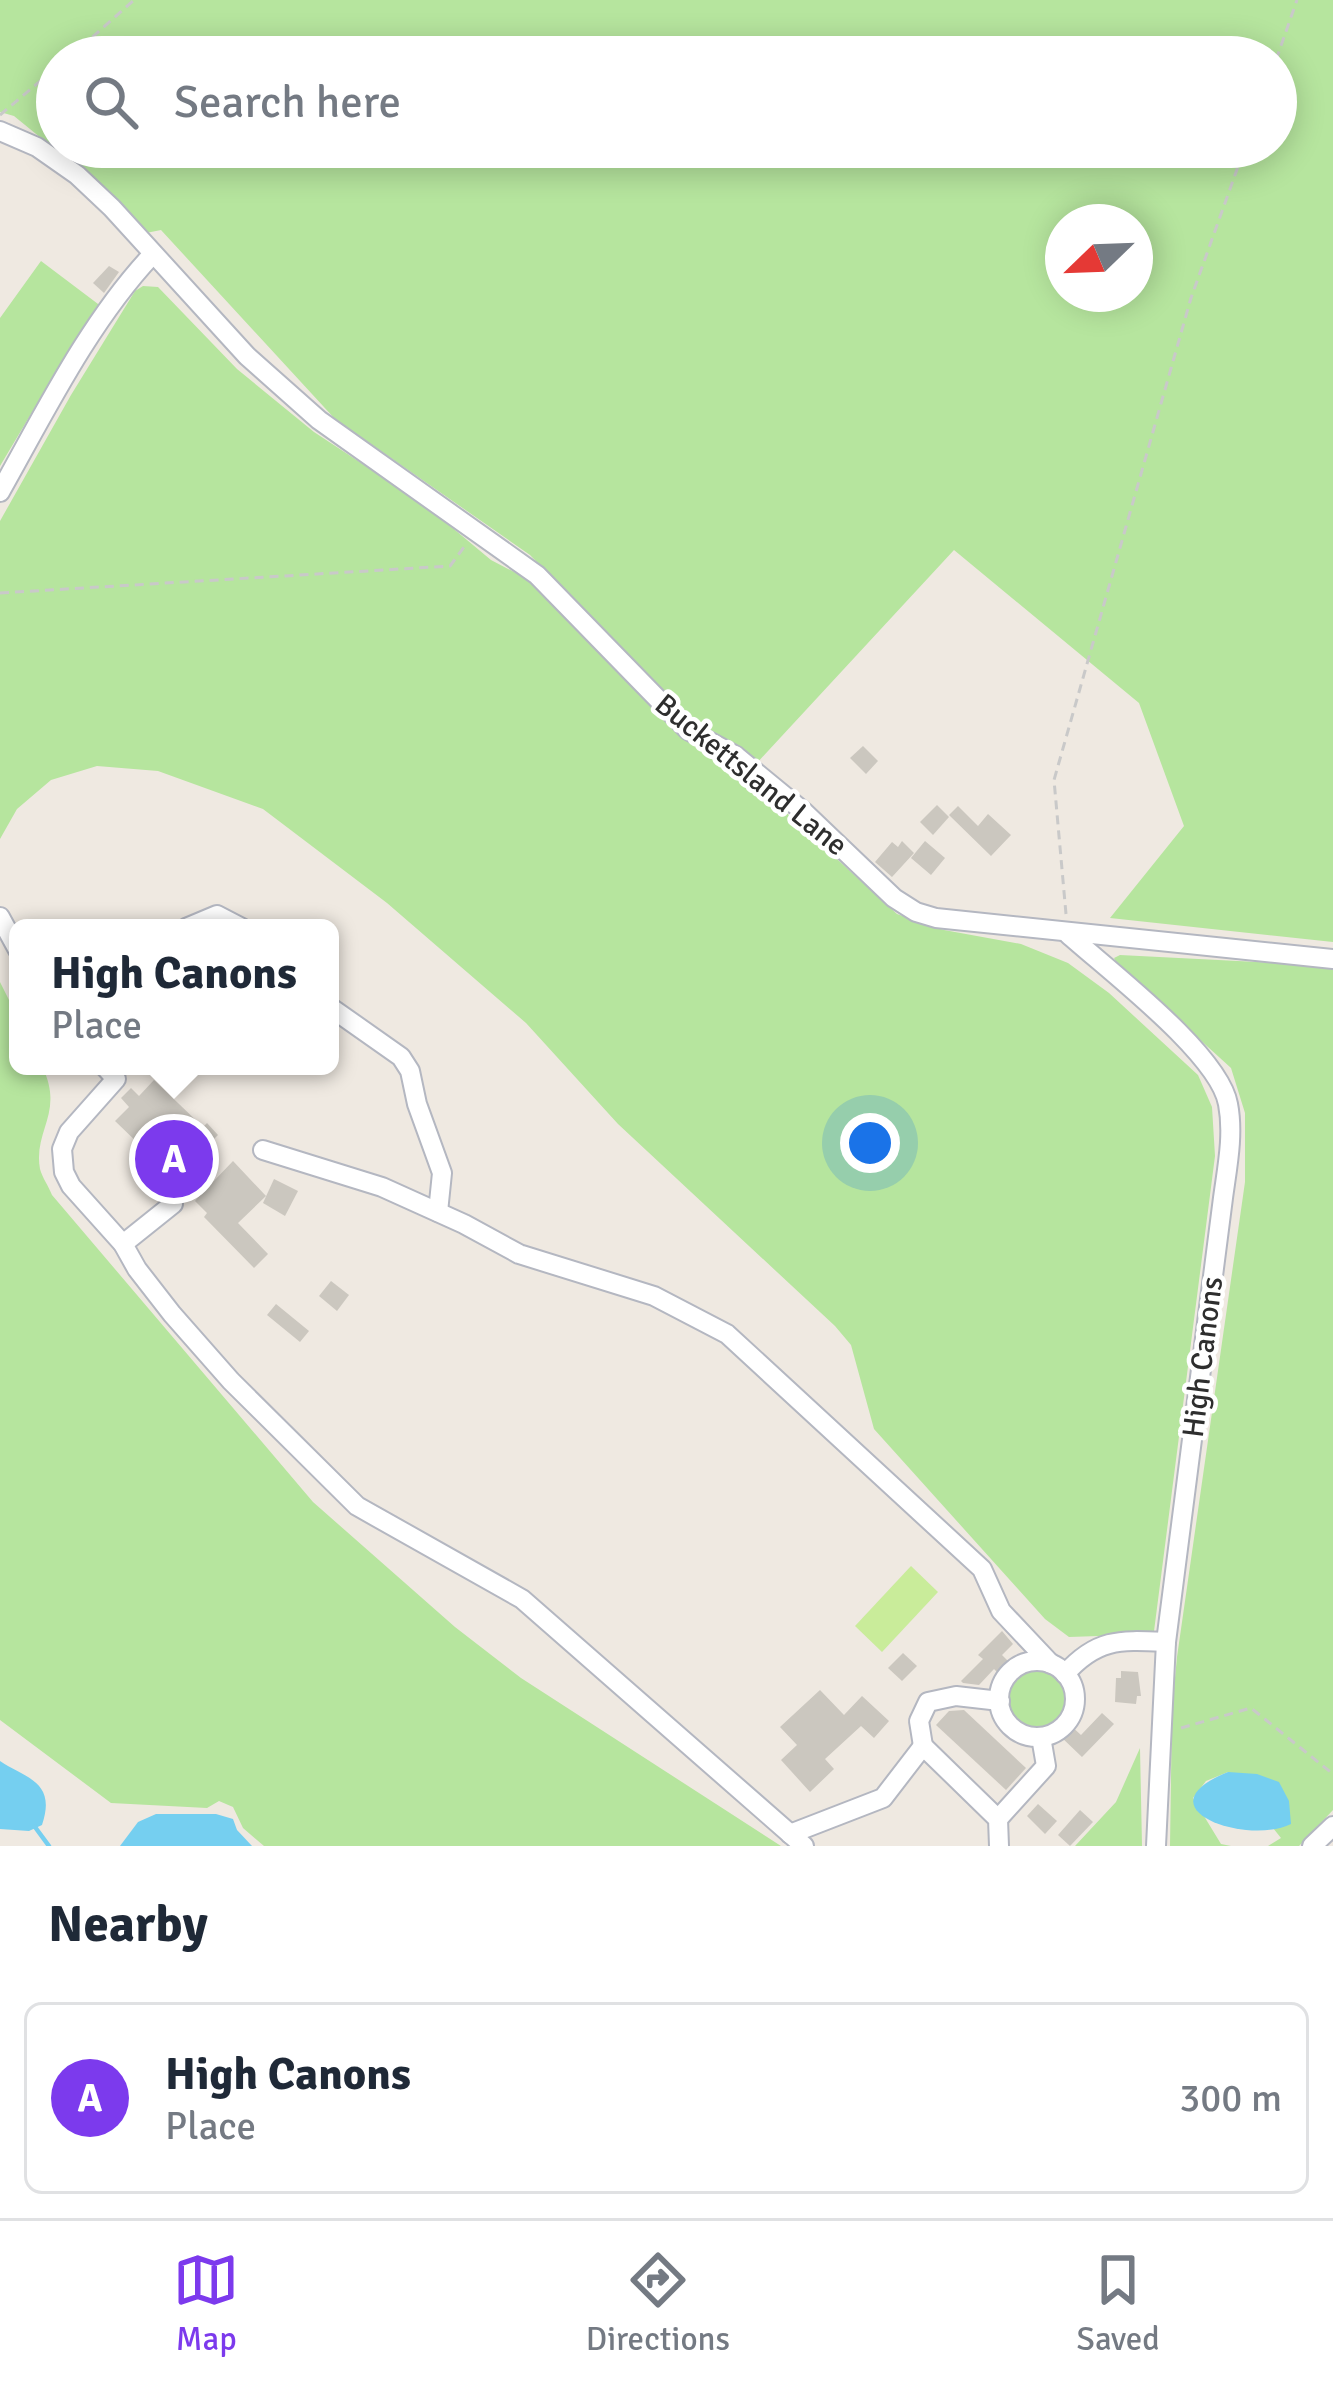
<!DOCTYPE html>
<style>
body{margin:0;font-family:Signika,sans-serif;background:#f6f6f7;color:#1f2937}
.compass{position:absolute;left:1045px;top:204px;width:108px;height:108px;border-radius:50%;background:#fff;box-shadow:0 6px 30px #0003;rotate:247deg}
.you{position:absolute;left:870px;top:1143px;width:42px;height:42px;margin:-30px;border:9px solid #fff;border-radius:50%;background:#1a73e8;box-shadow:0 0 0 18px #1a73e833}
.badge{display:grid;place-items:center;width:78px;height:78px;border-radius:50%;background:#7c3aed;color:#fff;font-size:39px;font-weight:700}
.pin{position:absolute;translate:-50% -50%;border:6px solid #fff;box-shadow:0 3px 12px #0006}
.popup{position:absolute;left:9px;top:919px;width:330px;height:156px;box-sizing:border-box;display:grid;place-content:center;border-radius:18px;background:#fff;filter:drop-shadow(0 3px 9px #0005);font-size:39px;white-space:nowrap;color:#747a83}
.popup b{font-size:45px;color:#1f2937}
.popup::after{content:'';position:absolute;left:50%;top:100%;margin-left:-24px;border:24px solid transparent;border-top-color:#fff}
.list{margin:0;padding:0;list-style:none}
h2{display:flex;justify-content:space-between;align-items:center;height:156px;margin:0;padding:0 48px;font-size:51px}
h2 small{font-size:39px;font-weight:400;color:#747a83}
.list li{display:grid;grid-template-columns:78px 1fr auto;gap:36px;align-items:center;box-sizing:border-box;height:192px;margin:0 24px 24px;padding:0 24px;border:3px solid #e0e1e3;border-radius:18px}
.list b{display:block;font-size:45px;white-space:nowrap}
.list p{margin:0;font-size:39px;white-space:nowrap;color:#747a83}
.list em{font-size:39px;font-style:normal;color:#747a83}
.icon{flex:none;width:66px;height:66px;fill:none;stroke:currentColor;stroke-width:2;stroke-linecap:round;stroke-linejoin:round}
.map{position:relative;flex:none;width:1333px;height:1846px;overflow:hidden}
.search{position:absolute;background:#fff;box-shadow:0 6px 30px #0003;left:36px;right:36px;top:36px;height:132px;display:flex;align-items:center;gap:30px;box-sizing:border-box;padding:0 42px;border-radius:66px;color:#747a83;font-size:45px}
.sheet{height:372px;background:#fff}
nav{display:flex;justify-content:space-around;align-items:center;box-sizing:border-box;height:168px;border-top:3px solid #e0e1e3;background:#fff;font-size:33px;color:#747a83}
nav a{display:grid;justify-items:center;gap:6px}
nav .on{color:#7c3aed}
.map>svg:first-child{display:block}
</style>
<div class="map">
<svg width="1333" height="1846" viewBox="0 0 1333 1846">
<rect width="100%" height="100%" fill="#efe9e1"/>
<g fill="#b6e59e" fill-rule="evenodd">
<path d="M 0,0 L 1333,0 L 1333,942 L 1110,918 L 1184,826 L 1139,703 L 954,550 L 756,764 L 688,717 L 530,555 L 335,419 L 161,230 L 141,234 L 90,178 L 14,116 L 0,112 ZM 57,57 L 1276,57 L 1276,147 L 57,147 ZM 1063,222 L 1135,222 L 1135,294 L 1063,294 Z"/>
<polygon points="41,261 102,307 53,377 0,466 0,318"/>
<polygon points="143,286 158,287 237,369 314,432 425,505 491,560 539,585 677,734 757,786 897,914 944,930 1021,944 1068,963 1109,993 1198,1075 1212,1107 1215,1156 1153,1639 1128,1635 1069,1637 1045,1619 874,1429 851,1345 835,1326 618,1124 526,1023 387,903 263,809 158,771 97,766 51,780 17,809 0,839 0,521 71,395 135,291"/>
<polygon points="1120,955 1333,966 1333,1810 1299,1846 1268,1846 1281,1838 1228,1772 1206,1781 1193,1798 1221,1844 1231,1846 1170,1846 1172,1709 1177,1657 1245,1182 1245,1113 1231,1068 1118,965 1114,958"/>
<path d="M 0,982 L 18,1018 L 18,1066 L 42,1066 C 65,1113 33,1130 40,1169 C 42,1177 49,1187 52,1195 L 313,1502 L 455,1627 L 521,1678 L 781,1846 L 264,1846 L 243,1828 L 233,1807 L 219,1801 L 207,1808 L 111,1803 L 0,1720 Z"/>
<circle cx="1036" cy="1696" r="32"/>
<polygon points="1140,1748 1142,1846 1075,1846 1116,1802"/>
</g>
<polygon fill="#c9ec9a" points="911,1566 938,1592 882,1652 855,1626"/>
<g fill="#75cff0">
<path d="M 0,1761 C 25,1778 57,1781 42,1825 L 29,1831 L 0,1829 Z"/>
<path d="M 1228,1772 L 1257,1774 L 1279,1782 L 1289,1801 L 1291,1824 C 1246,1846 1138,1808 1228,1772 Z"/>
<polygon points="156,1814 216,1814 233,1819 237,1830 252,1846 120,1846 138,1822"/>
</g>
<g fill="none" stroke-linecap="round" stroke-linejoin="round">
<polyline stroke="#75cff0" stroke-width="4.5" points="35,1827 49,1846"/>
</g>
<g fill="#cbc7bf">
<polygon points="109,266 119,272 104,293 93,283"/>
<polygon points="863,746 878,761 866,774 850,758"/>
<polygon points="937,805 949,817 933,835 920,822"/>
<polygon points="958,806 978,826 988,814 1011,835 991,856 949,815"/>
<polygon points="902,841 914,853 892,877 875,862 892,842 898,847"/>
<polygon points="925,841 945,858 931,875 911,858"/>
<polygon points="154,1080 203,1127 207,1123 218,1135 190,1163 211,1184 233,1161 266,1196 238,1223 268,1254 254,1268 204,1217 207,1213 195,1201 200,1195 147,1144 143,1148 115,1121 129,1107 121,1098 131,1088 139,1096"/>
<polygon points="274,1179 298,1191 285,1216 263,1203"/>
<polygon points="331,1281 349,1295 337,1311 319,1296"/>
<polygon points="276,1304 309,1331 300,1342 267,1315"/>
<polygon points="1002,1631 1013,1644 1002,1655 1011,1664 1000,1675 994,1669 979,1685 963,1683 961,1681 983,1659 978,1655"/>
<polygon points="903,1653 917,1666 902,1681 888,1668"/>
<polygon points="1121,1671 1138,1672 1141,1696 1137,1696 1136,1704 1115,1702 1116,1678 1121,1678"/>
<polygon points="820,1690 844,1715 862,1696 889,1721 874,1738 861,1726 825,1759 834,1769 810,1792 781,1760 797,1745 780,1727"/>
<polygon points="964,1710 1026,1768 1006,1790 936,1725 949,1711"/>
<polygon points="1102,1713 1114,1724 1082,1757 1060,1736 1070,1725 1081,1735"/>
<polygon points="1038,1804 1057,1821 1045,1834 1027,1816"/>
<polygon points="1080,1810 1093,1822 1070,1846 1058,1835"/>
</g>
<g fill="none" stroke-linecap="round" stroke-linejoin="round">
<g stroke="#b4b7c1" stroke-width="22">
<g id="minor">
<polyline points="0,131 37,147 77,175 112,208 247,356 319,420 537,575 688,730 736,756 804,812 894,898 916,912 936,918 1333,959"/>
<path d="M 0,492 C 45,412 89,322 152,255"/>
<polyline points="0,917 18,950"/>
<polyline points="186,928 217,915 242,928"/>
<path d="M 1068,934 C 1108,970 1219,1054 1228,1104 C 1234,1135 1227,1168 1223,1198 L 1166,1642 L 1156,1846"/>
<polyline points="330,1007 401,1057 410,1071 417,1104 442,1173 438,1212"/>
<polyline points="104,1066 116,1079 69,1132 62,1149 64,1172 71,1186 123,1244 137,1269 172,1314 231,1381 357,1506 522,1599 804,1846"/>
<polyline points="263,1150 382,1187 464,1224 519,1254 654,1296 727,1334 982,1569 1001,1611 1051,1664"/>
<polyline points="123,1244 173,1204"/>
<circle cx="1037" cy="1699" r="38"/>
<path d="M 1065,1674 C 1097,1638 1120,1640 1166,1642"/>
<polyline points="923,1746 919,1721 928,1702 956,1696 1000,1701"/>
<polyline points="998,1819 1046,1766 1041,1737"/>
<polyline points="790,1834 883,1798 923,1746 998,1819 999,1846"/>
<polyline points="1312,1846 1333,1826"/>
</g>
</g>
<g stroke="#c9c9c9" stroke-width="3" stroke-dasharray="9 6" stroke-linecap="butt">
<polyline points="70,57 134,0"/>
<polyline points="1276,60 1297,0"/>
<polyline points="0,115 57,67"/>
<polyline points="0,593 450,566 464,547"/>
<polyline points="1066,914 1054,780 1191,298 1245,147"/>
<polyline points="1181,1728 1251,1708 1333,1774"/>
</g>
<use href="#minor" stroke="#fff" stroke-width="18"/>
</g>
<g text-anchor="middle" dominant-baseline="central" stroke-width="9" stroke-linejoin="round" paint-order="stroke">
<g font-size="30" fill="#2e2e2e" stroke="#fff">
<text transform="translate(751 775) rotate(39)">Buckettsland Lane</text>
<text transform="translate(1203 1357) rotate(-83)">High Canons</text>
</g>
</g>
</svg>
<svg class="compass" viewBox="-18 -18 36 36"><path d="M0-13l5 13h-10z" fill="#e53935"/><path d="M0 13l5-13h-10z" fill="#747a83"/></svg>
<div class="you"></div>
<div class="pin badge" style="left:174px;top:1159px">A</div>
<div class="popup"><b>High Canons</b>Place</div>
<div class="search"><svg class="icon" aria-label="search" viewBox="0 0 24 24"><circle cx="10" cy="10" r="6"/><path d="M15 15l6 6"/></svg>Search here</div>
</div>
<section class="sheet">
<h2>Nearby<small></small></h2>
<ul class="list">
<li><span class="badge">A</span><div><b>High Canons</b><p>Place</p></div><em>300 m</em></li>
</ul>
</section>
<nav>
<a class="on"><svg class="icon" aria-label="map" viewBox="0 0 24 24"><path d="M3 6l6-2 6 2 6-2v14l-6 2-6-2-6 2zM9 4v14M15 6v14"/></svg>Map</a>
<a><svg class="icon" aria-label="directions" viewBox="0 0 24 24"><path d="M12 3l9 9-9 9-9-9zM9 14v-3h6M13 9l2 2-2 2"/></svg>Directions</a>
<a><svg class="icon" aria-label="saved" viewBox="0 0 24 24"><path d="M7 4h10v16l-5-4-5 4z"/></svg>Saved</a>
</nav>
